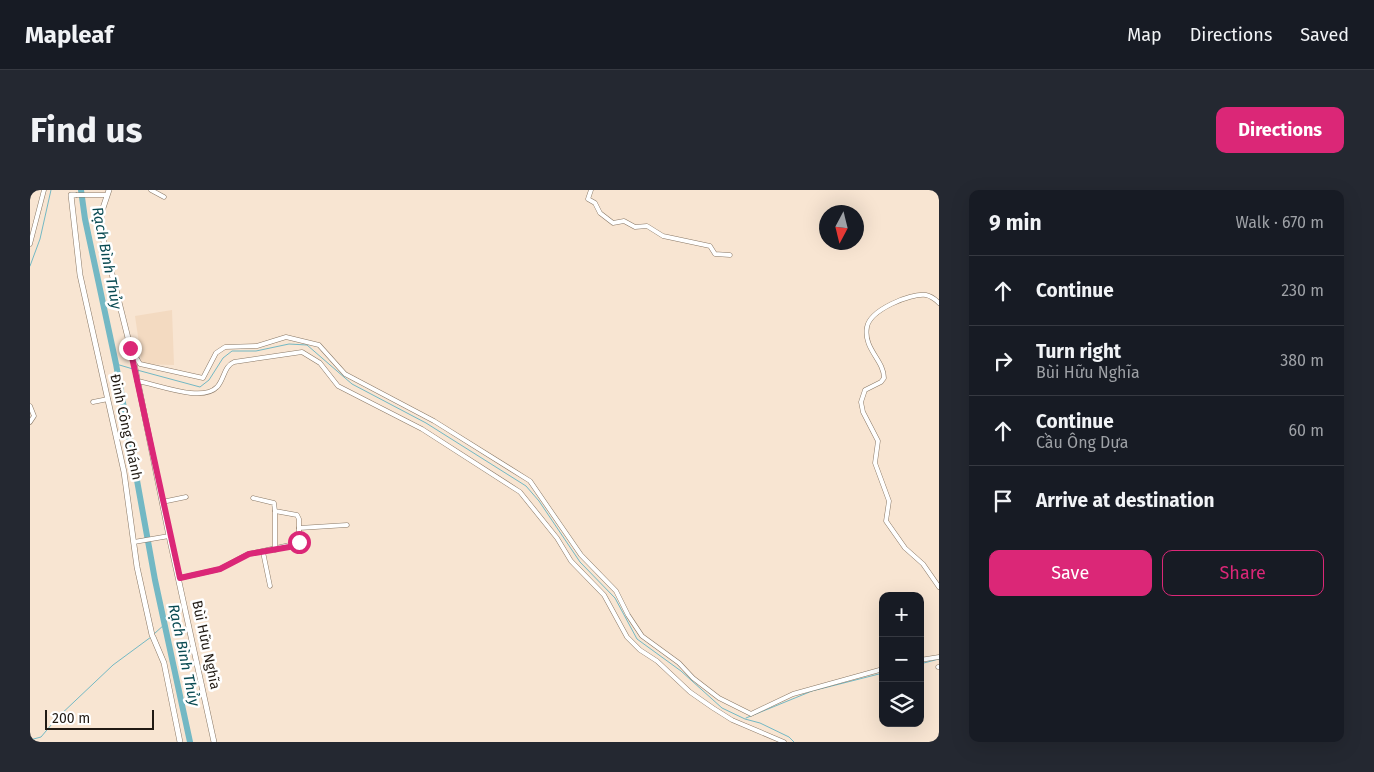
<!DOCTYPE html>
<meta charset="utf-8">
<style>
body{margin:0;font-family:"Fira Sans",sans-serif;background:#242831;color:#f1f3f6}
.controls{position:absolute;right:15px;bottom:15px;display:grid;overflow:hidden;border-radius:10px;box-shadow:0 5px 20px #0002}
.controls button{width:45px;height:45px;display:grid;place-items:center;padding:0;border:0;border-bottom:1px solid #363941;background:#171b24;color:#f1f3f6;font:25px sans-serif}
.compass{position:absolute;left:789px;top:15px;width:45px;height:45px;border-radius:50%;background:#171b24;box-shadow:0 5px 20px #0002;rotate:187deg}
.scale{position:absolute;left:15px;bottom:12px;width:109px;box-sizing:border-box;padding-left:5px;border:2px solid #211a13;border-top:0;font-size:14px;line-height:18px;white-space:nowrap;color:#211a13;-webkit-text-stroke:4px #fff;paint-order:stroke}
.stop{position:absolute;width:15px;height:15px;margin:-11px;border:4px solid #db2777;border-radius:50%;background:#fff}
.stop.end{background:#db2777;border-color:#fff;box-shadow:0 1px 5px #0008}
.list{margin:0;padding:0;list-style:none}
h2{display:flex;justify-content:space-between;align-items:center;height:65px;margin:0;padding:0 20px;font-size:21px}
h2 small{font-size:16px;font-weight:400;color:#9ea1a6}
.list li{display:grid;grid-template-columns:32px 1fr auto;gap:15px;align-items:center;box-sizing:border-box;height:70px;padding:0 20px;border-top:1px solid #363941}
.list b{display:block;font-size:19px;white-space:nowrap}
.list p{margin:0;font-size:16px;white-space:nowrap;color:#9ea1a6}
.list em{font-size:16px;font-style:normal;color:#9ea1a6}
.actions{display:flex;gap:10px;padding:15px 20px}
.actions a{flex:1;padding:11px 0;border:1px solid #db2777;border-radius:10px;text-align:center;font-size:18px;color:#db2777}
.actions .main{background:#db2777;color:#fff}
.icon{flex:none;width:28px;height:28px;fill:none;stroke:currentColor;stroke-width:2;stroke-linecap:round;stroke-linejoin:round}
.map{position:relative;flex:none;width:909px;height:552px;overflow:hidden;border-radius:10px}
header{display:flex;align-items:center;gap:30px;box-sizing:border-box;height:70px;padding:0 25px;background:#171b24;border-bottom:1px solid #363941}
header strong{font-size:24px}
nav{display:flex;gap:28px;margin-inline-start:auto;font-size:18px}
.intro{display:flex;align-items:center;justify-content:space-between;box-sizing:border-box;height:120px;padding:0 30px}
h1{margin:0;font-size:35px}
.button{padding:12px 22px;border-radius:10px;background:#db2777;color:#fff;font-size:18px;font-weight:700}
main{display:flex;gap:30px;padding:0 30px}
aside{flex:1;background:#171b24;border-radius:10px;box-shadow:0 5px 20px #0002}
.map>svg:first-child{display:block}
</style>
<header>
<strong>Mapleaf</strong>
<nav><a>Map</a><a>Directions</a><a>Saved</a></nav>
</header>
<div class="intro"><h1>Find us</h1><a class="button">Directions</a></div>
<main>
<div class="map">
<svg width="909" height="552" viewBox="0 0 909 552">
<rect width="100%" height="100%" fill="#f8e5d2"/>
<polygon fill="#f3dac1" points="142,120 144,175 112,174 105,126"/>
<g fill="none" stroke-linecap="round" stroke-linejoin="round">
<g stroke="#73b8c4" stroke-width="1">
<polyline points="0,76 10,49 21,0"/>
<polyline points="86,174 103,179"/>
<polyline points="107,180 170,197 179,190 193,168 202,161 226,161 259,154 277,155 322,194 396,233 496,296 509,311 550,372 585,408 607,449 651,481 692,518 715,529 730,533 759,547 764,552"/>
<polyline points="124,444 135,434"/>
<polyline points="890,474 909,469"/>
<polyline points="716,528 782,501 853,483"/>
<polyline points="0,550 11,547 27,528 83,475 121,447"/>
</g>
<polyline stroke="#73b8c4" stroke-width="6" points="51,0 55,29 86,174 125,390 160,552"/>
<g stroke="#897866" stroke-width="5">
<g id="street">
<polyline points="121,0 134,7"/>
<polyline points="561,0 558,9 565,13 570,23 583,33 594,31 605,37 617,36 633,46 680,56 685,64 700,65"/>
<polyline points="45,5 77,5"/>
<polyline points="0,54 14,0"/>
<path d="M 909,113 C 905,109 901,106 896,105 C 880,103 840,120 837,137 C 833,159 854,170 854,188 L 851,192 L 835,200 L 831,212 L 833,222 L 848,251 L 845,273 L 859,311 L 856,331 L 875,358 L 893,374 L 909,397"/>
<polyline points="102,160 110,174 173,188 186,163 195,157 227,156 256,147 289,155 315,184 404,231 500,291 551,365 586,401 598,425 612,446 649,473 663,488 689,508 721,524 763,504 853,479"/>
<path d="M 107,191 C 127,194 172,213 187,197 C 194,190 194,176 204,172 L 272,162 L 290,173 L 308,196 L 392,239 L 490,302 L 527,348 L 541,371 L 574,405 L 597,447 L 610,460 L 627,471 L 660,502 L 683,518 L 702,530 L 754,552"/>
<polyline points="63,212 78,209"/>
<polyline points="0,216 4,226 0,232"/>
<polyline points="132,312 156,307"/>
<polyline points="269,338 317,335"/>
<polyline points="104,352 139,346"/>
<polyline points="245,360 245,321"/>
<polyline points="233,362 240,396"/>
<polyline points="150,388 190,379 218,364 269,353 269,329 267,325 245,321 244,313 223,308"/>
<polyline points="890,470 909,467"/>
<polyline points="908,477 909,477"/>
</g>
</g>
<g stroke="#897866" stroke-width="6">
<g id="secondary">
<polyline points="79,0 71,24 73,48 103,168 139,346 184,552"/>
<polyline points="45,5 41,5 50,85 94,282 107,377 122,445"/>
<polyline points="123,447 134,473 150,552"/>
</g>
</g>
<use href="#street" stroke="#fff" stroke-width="4"/>
<use href="#secondary" stroke="#fff" stroke-width="5"/>
</g>
<g fill="none" stroke-linecap="round" stroke-linejoin="round">
<polyline stroke="#db2777" stroke-width="6" points="100,158 150,388 190,379 219,364 265,356 269,352"/>
</g>
<g text-anchor="middle" dominant-baseline="central" stroke-width="5" stroke-linejoin="round" paint-order="stroke">
<g font-size="14" fill="#211a13" stroke="#fff">
<text transform="translate(96 237) rotate(78)">Đinh Công Chánh</text>
<text transform="translate(176 455) rotate(78)">Bùi Hữu Nghĩa</text>
</g>
<g font-size="15" font-style="italic" fill="#094a52" stroke="#fff">
<text transform="translate(77 68) rotate(79)">Rạch Bình Thủy</text>
<text transform="translate(154 465) rotate(78)">Rạch Bình Thủy</text>
</g>
</g>
</svg>
<div class="controls">
<button>+</button>
<button>−</button>
<button><svg class="icon" aria-label="layers" viewBox="0 0 24 24"><path d="M12 4l9 5-9 5-9-5zM3 14l9 5 9-5"/></svg></button>
</div>
<svg class="compass" viewBox="-18 -18 36 36"><path d="M0-13l5 13h-10z" fill="#e53935"/><path d="M0 13l5-13h-10z" fill="#9ea1a6"/></svg>
<div class="scale">200 m</div>
<div class="stop" style="left:269px;top:352px"></div>
<div class="stop end" style="left:100px;top:158px"></div>
</div>
<aside>
<h2>9 min<small>Walk · 670 m</small></h2>
<ul class="list">
<li><svg class="icon" aria-label="ahead" viewBox="0 0 24 24"><path d="M12 20V5M6 11l6-6 6 6"/></svg><div><b>Continue</b></div><em>230 m</em></li>
<li><svg class="icon" aria-label="right" viewBox="0 0 24 24"><path d="M7 20v-9h11M14 6l5 5-5 5"/></svg><div><b>Turn right</b><p>Bùi Hữu Nghĩa</p></div><em>380 m</em></li>
<li><svg class="icon" aria-label="ahead" viewBox="0 0 24 24"><path d="M12 20V5M6 11l6-6 6 6"/></svg><div><b>Continue</b><p>Cầu Ông Dựa</p></div><em>60 m</em></li>
<li><svg class="icon" aria-label="arrive" viewBox="0 0 24 24"><path d="M6 21V4h12l-3 4 3 4H6"/></svg><div><b>Arrive at destination</b></div></li>
</ul>
<div class="actions"><a class="main">Save</a><a>Share</a></div>
</aside>
</main>
